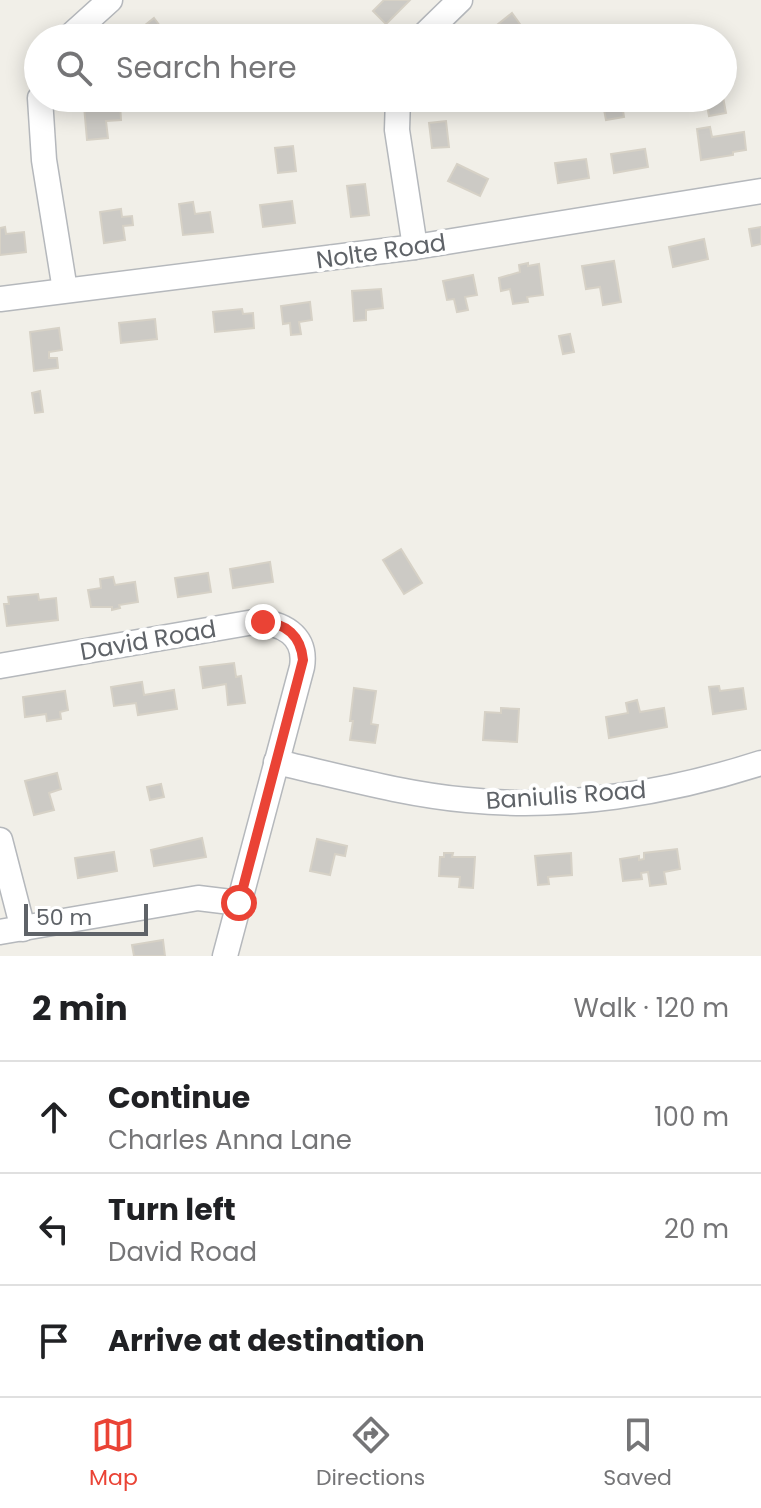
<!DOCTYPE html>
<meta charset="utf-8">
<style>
body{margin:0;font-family:Poppins,sans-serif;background:#f6f6f6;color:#202124}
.scale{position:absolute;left:24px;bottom:20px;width:124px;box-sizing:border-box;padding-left:8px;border:4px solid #5f6368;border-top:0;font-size:22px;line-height:28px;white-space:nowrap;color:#5f6368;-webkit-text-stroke:6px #fff;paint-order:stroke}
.stop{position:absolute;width:24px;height:24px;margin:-18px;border:6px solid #ea4335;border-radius:50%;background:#fff}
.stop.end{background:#ea4335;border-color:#fff;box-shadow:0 2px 8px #0008}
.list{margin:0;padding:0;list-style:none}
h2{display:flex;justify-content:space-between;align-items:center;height:104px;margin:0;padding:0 32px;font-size:34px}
h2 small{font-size:26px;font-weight:400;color:#757577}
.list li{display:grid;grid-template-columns:52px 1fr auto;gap:24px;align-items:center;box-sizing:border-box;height:112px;padding:0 32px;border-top:2px solid #e0e0e0}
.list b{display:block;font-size:30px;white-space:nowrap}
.list p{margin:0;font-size:26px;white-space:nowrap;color:#757577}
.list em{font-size:26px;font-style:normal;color:#757577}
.icon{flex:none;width:44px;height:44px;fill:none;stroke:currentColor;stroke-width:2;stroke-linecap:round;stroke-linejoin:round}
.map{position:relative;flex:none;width:761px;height:956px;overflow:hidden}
.search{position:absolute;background:#fff;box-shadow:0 4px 20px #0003;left:24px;right:24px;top:24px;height:88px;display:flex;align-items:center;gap:20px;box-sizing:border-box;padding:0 28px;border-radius:44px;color:#757577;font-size:30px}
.sheet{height:440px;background:#fff}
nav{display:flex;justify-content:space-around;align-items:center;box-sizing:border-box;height:112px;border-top:2px solid #e0e0e0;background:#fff;font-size:22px;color:#757577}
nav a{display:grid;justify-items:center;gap:4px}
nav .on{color:#ea4335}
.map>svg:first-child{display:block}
</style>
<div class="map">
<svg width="761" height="956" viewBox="0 0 761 956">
<rect width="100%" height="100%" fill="#f1efe8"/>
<g fill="#cccac5" stroke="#d6d1c6" stroke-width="2">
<polygon points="384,0 410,0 386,24 373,11"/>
<polygon points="512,13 525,31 516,38 491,38 487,33"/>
<polygon points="154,18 169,38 129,38"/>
<polygon points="723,97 726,113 709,116 706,100"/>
<polygon points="621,98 624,117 606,120 602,99"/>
<polygon points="120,103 121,120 106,121 108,138 87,140 84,106"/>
<polygon points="446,121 449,147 432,148 429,123"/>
<polygon points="710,127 712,137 744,132 746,150 733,152 733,155 701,160 697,129"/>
<polygon points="293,146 296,171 278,173 275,148"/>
<polygon points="645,149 648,167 614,173 611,154"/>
<polygon points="586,159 589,178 558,183 555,163"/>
<polygon points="457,164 488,179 480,196 448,181"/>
<polygon points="365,184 369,215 351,217 347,186"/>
<polygon points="292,201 295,223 263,227 260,205"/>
<polygon points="193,202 195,214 210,212 213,232 183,235 179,204"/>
<polygon points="121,209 122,217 132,216 133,225 123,226 125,240 104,243 100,212"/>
<polygon points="5,227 6,234 24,232 26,252 0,255 0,228"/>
<polygon points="761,227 761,244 752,246 749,229"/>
<polygon points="704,239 708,259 673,267 669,247"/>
<polygon points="614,261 621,302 603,305 600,287 586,289 582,266"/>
<polygon points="528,263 528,266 539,264 543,295 527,297 528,302 513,304 510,289 501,291 499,278 520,272 519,265"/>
<polygon points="473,275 477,295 465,297 468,310 457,312 454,299 447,300 443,281"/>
<polygon points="381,289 383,308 366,310 366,320 354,321 352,291"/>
<polygon points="310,302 312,320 299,322 301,334 291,335 290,323 283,324 281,306"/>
<polygon points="242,309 243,314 253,313 254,328 215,332 213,312"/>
<polygon points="155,319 157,339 121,343 119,323"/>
<polygon points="59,328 62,350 49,352 49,358 57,358 58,368 34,371 30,332"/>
<polygon points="570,334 574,352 563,354 559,336"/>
<polygon points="40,391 43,412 35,413 32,393"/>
<polygon points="401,549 422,583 404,594 383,560"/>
<polygon points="270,562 273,582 233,588 230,569"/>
<polygon points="208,573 211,592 178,597 175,578"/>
<polygon points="113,577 115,585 135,582 138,602 119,605 120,608 112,610 112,607 91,607 88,590 101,588 100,579"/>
<polygon points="38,594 39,600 56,598 58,620 7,626 4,604 9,604 8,597"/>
<polygon points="234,663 236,677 241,676 245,703 228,705 226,684 203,688 200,667"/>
<polygon points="142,682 144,695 174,690 177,709 138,715 136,703 114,706 111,687"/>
<polygon points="719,686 720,691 743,688 746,709 713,714 709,687"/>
<polygon points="354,688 376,691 371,724 378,725 375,743 350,740 353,721 350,721"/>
<polygon points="65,691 68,710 60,712 61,719 47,721 46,714 25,717 23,697"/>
<polygon points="637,700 640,712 664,708 667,727 609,738 606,717 628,713 626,703"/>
<polygon points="501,708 519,709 517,742 483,740 485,712 501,713"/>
<polygon points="57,773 61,789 49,793 54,810 34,815 25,781"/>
<polygon points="161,784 164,797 150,800 147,787"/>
<polygon points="202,838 206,857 154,866 151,850"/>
<polygon points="317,839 347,846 345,856 335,854 330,875 310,871"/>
<polygon points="677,849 680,869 664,872 666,884 650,886 648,872 641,873 642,879 623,881 620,859 639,856 639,860 644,859 644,853"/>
<polygon points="114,852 117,871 78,878 75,858"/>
<polygon points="444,853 453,853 452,857 475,857 473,888 459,887 460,877 439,876 440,857 444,857"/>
<polygon points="571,853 572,875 548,877 549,884 538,885 535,856"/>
<polygon points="163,940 165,956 134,956 132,945"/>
</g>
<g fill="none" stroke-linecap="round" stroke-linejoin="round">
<g stroke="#b5b8bc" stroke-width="27">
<g id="minor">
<polyline points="68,38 110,0"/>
<polyline points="421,38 460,0"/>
<polyline points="40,98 44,160 65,290"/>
<polyline points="398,98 397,130 415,247"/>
<polyline points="0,299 415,247 761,191"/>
<path d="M 0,666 L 254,622 C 282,622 307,635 302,667 L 225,956"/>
<path d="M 276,762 C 339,776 402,794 467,800 C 565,810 668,793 761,763"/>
<polyline points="0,840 23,929"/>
<polyline points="0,932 198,898 239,903"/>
</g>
</g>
<use href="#minor" stroke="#fff" stroke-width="24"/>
</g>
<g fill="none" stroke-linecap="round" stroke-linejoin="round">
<path stroke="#ea4335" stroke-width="10" d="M 239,903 L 303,660 C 301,636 286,623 263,622"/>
</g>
<g text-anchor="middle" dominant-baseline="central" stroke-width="8" stroke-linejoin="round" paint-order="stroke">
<g font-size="24" fill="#5f6368" stroke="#fff">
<text transform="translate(381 251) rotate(-8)">Nolte Road</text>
<text transform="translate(148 640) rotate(-10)">David Road</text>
<text transform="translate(566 795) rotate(-4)">Baniulis Road</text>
</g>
</g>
</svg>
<div class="scale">50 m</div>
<div class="stop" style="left:239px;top:903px"></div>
<div class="stop end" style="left:263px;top:622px"></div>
<div class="search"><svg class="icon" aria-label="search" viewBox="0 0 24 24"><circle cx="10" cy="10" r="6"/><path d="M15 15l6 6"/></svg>Search here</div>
</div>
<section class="sheet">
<h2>2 min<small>Walk · 120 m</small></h2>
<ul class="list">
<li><svg class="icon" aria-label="ahead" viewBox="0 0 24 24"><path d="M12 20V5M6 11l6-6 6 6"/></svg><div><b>Continue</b><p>Charles Anna Lane</p></div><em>100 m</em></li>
<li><svg class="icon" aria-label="left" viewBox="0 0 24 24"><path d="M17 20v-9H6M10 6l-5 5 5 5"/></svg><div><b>Turn left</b><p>David Road</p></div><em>20 m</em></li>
<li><svg class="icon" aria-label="arrive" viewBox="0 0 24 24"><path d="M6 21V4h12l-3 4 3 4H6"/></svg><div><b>Arrive at destination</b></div></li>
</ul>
</section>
<nav>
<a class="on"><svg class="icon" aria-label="map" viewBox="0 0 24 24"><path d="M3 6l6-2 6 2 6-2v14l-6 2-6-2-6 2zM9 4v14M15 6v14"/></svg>Map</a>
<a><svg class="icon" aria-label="directions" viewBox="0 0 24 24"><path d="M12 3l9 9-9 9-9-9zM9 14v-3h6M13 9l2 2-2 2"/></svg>Directions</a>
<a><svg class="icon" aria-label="saved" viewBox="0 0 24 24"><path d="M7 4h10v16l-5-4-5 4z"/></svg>Saved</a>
</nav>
